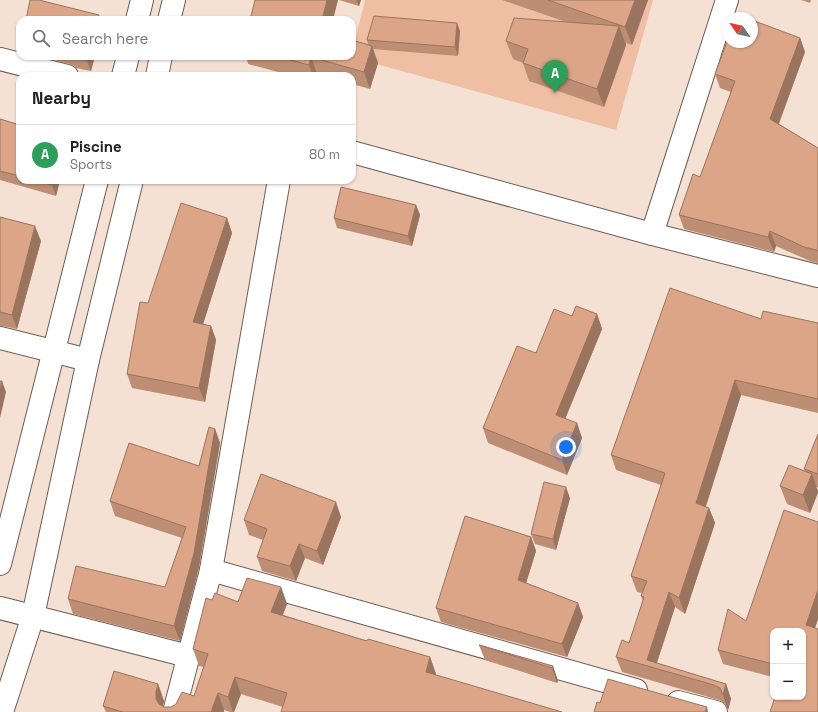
<!DOCTYPE html>
<meta charset="utf-8">
<style>
body{margin:0;font-family:"Space Grotesk",sans-serif;background:#f6f6f6;color:#202124}
.controls{position:absolute;right:12px;bottom:12px;display:grid;overflow:hidden;border-radius:8px;box-shadow:0 1px 3px #0004}
.controls button{width:36px;height:36px;display:grid;place-items:center;padding:0;border:0;border-bottom:1px solid #e0e0e0;background:#fff;color:#202124;font:20px sans-serif}
.compass{position:absolute;left:722px;top:12px;width:36px;height:36px;border-radius:50%;background:#fff;box-shadow:0 1px 3px #0004;rotate:304deg}
.you{position:absolute;left:566px;top:447px;width:14px;height:14px;margin:-10px;border:3px solid #fff;border-radius:50%;background:#1a73e8;box-shadow:0 0 0 6px #1a73e833}
.badge{display:grid;place-items:center;width:26px;height:26px;border-radius:50%;background:#0067b3;color:#fff;font-size:13px;font-weight:700}
.pin{position:absolute;translate:-50% -33px;filter:drop-shadow(0 1px 2px #0008)}
.pin::after{content:'';position:absolute;top:21px;width:14px;height:12px;background:inherit;clip-path:polygon(0 0,100% 0,50% 100%)}
.list{margin:0;padding:0;list-style:none}
h2{display:flex;justify-content:space-between;align-items:center;height:52px;margin:0;padding:0 16px;font-size:17px}
h2 small{font-size:13px;font-weight:400;color:#757577}
.list li{display:grid;grid-template-columns:26px 1fr auto;gap:12px;align-items:center;box-sizing:border-box;height:60px;padding:0 16px;border-top:1px solid #e0e0e0}
.list b{display:block;font-size:15px;white-space:nowrap}
.list p{margin:0;font-size:13px;white-space:nowrap;color:#757577}
.list em{font-size:13px;font-style:normal;color:#757577}
.icon{flex:none;width:22px;height:22px;fill:none;stroke:currentColor;stroke-width:2;stroke-linecap:round;stroke-linejoin:round}
.map{position:relative;flex:none;width:818px;height:712px;overflow:hidden}
.search{position:absolute;background:#fff;box-shadow:0 1px 3px #0004;left:16px;top:16px;width:340px;height:44px;display:flex;align-items:center;gap:10px;box-sizing:border-box;padding:0 14px;border-radius:12px;color:#757577;font-size:15px}
.panel{position:absolute;background:#fff;box-shadow:0 1px 3px #0004;left:16px;top:72px;width:340px;height:112px;border-radius:12px}
.map>svg:first-child{display:block}
</style>
<div class="map">
<svg width="818" height="712" viewBox="0 0 818 712">
<rect width="100%" height="100%" fill="#f5e0d4"/>
<polygon fill="#efbea3" points="365,0 653,0 616,130 351,57"/>
<g fill="none" stroke-linecap="round" stroke-linejoin="round">
<g stroke="#6f5d53" stroke-width="24">
<g id="minor">
<polyline points="652,234 727,0"/>
<polyline points="0,338 88,360"/>
<polyline points="211,570 279,180"/>
<polyline points="0,608 188,656"/>
<polyline points="678,702 716,712"/>
<polyline points="174,712 211,570 636,690"/>
</g>
</g>
<g stroke="#6f5d53" stroke-width="24">
<g id="tertiary">
<polyline points="137,20 142,0"/>
<polyline points="169,20 174,0"/>
<polyline points="123,76 128,56"/>
<polyline points="157,76 161,56"/>
<polyline points="0,564 97,180"/>
<polyline points="2,712 33,616 88,360 132,180"/>
</g>
</g>
<g stroke="#6f5d53" stroke-width="24">
<g id="secondary">
<polyline points="0,59 67,76"/>
<polyline points="352,152 652,234 818,276"/>
</g>
</g>
<use href="#minor" stroke="#fff" stroke-width="22"/>
<use href="#tertiary" stroke="#fff" stroke-width="22"/>
<use href="#secondary" stroke="#fff" stroke-width="22"/>
</g>
<g fill="#bd8e74">
<polygon points="339,0 361,0 359,6"/>
<polygon points="502,0 648,0 632,45 626,43 626,45 604,107 529,81 523,63 513,59 506,41 566,22"/>
<polygon points="801,0 811,0 810,3"/>
<polygon points="460,31 458,56 373,49 378,63 370,89 352,84 352,76 324,76 317,74 317,76 293,76 248,64 246,56 352,56 368,44 367,40"/>
<polygon points="800,38 805,52 779,124 818,148 818,263 810,261 776,246 774,252 684,229 679,215 700,177 731,92 720,88 715,74"/>
<polygon points="39,56 95,56 91,71 76,68 70,64"/>
<polygon points="0,119 20,125 20,180 60,180 56,196 0,180"/>
<polygon points="416,205 420,215 412,246 337,228 334,218"/>
<polygon points="0,217 41,241 17,329 3,326 0,326"/>
<polygon points="227,218 232,233 203,324 211,326 216,340 205,402 132,388 127,374 148,303"/>
<polygon points="597,314 602,329 565,419 577,423 582,438 567,475 488,443 483,428 536,353 572,316"/>
<polygon points="761,319 818,323 818,413 741,395 705,507 709,508 715,523 685,614 675,607 657,663 726,684 731,699 728,710 725,704 719,700 622,672 616,657 629,643 643,601 641,596 642,593 637,592 631,576 661,485 616,470 611,455"/>
<polygon points="215,429 220,443 199,567 180,641 73,614 68,599 165,587 182,538 115,516 110,501 199,466"/>
<polygon points="818,434 818,487 816,487 818,491 810,513 787,504 780,486 805,471 804,469"/>
<polygon points="570,498 556,550 535,544 531,534"/>
<polygon points="341,517 323,565 305,558 296,581 262,571 257,557 263,540 249,535 244,520"/>
<polygon points="818,522 818,619 815,628 803,697 773,631 773,677 723,664 718,650 746,621"/>
<polygon points="531,537 536,551 526,583 578,603 583,617 567,657 441,622 436,608"/>
<polygon points="281,587 287,604 283,615 367,641 430,657 436,674 283,707 241,694 234,712 230,712 224,710 224,712 106,712 103,706 158,684 164,701 163,706 164,707 171,707 194,696 204,667 199,666 193,649 212,600 238,602"/>
<polygon points="479,645 553,666 558,681 557,683 485,660"/>
</g>
<g fill="#9a745e">
<polygon points="327,0 338,0 333,20 322,20"/>
<polygon points="356,0 361,0 359,6"/>
<polygon points="635,0 648,0 632,45 625,27"/>
<polygon points="99,15 101,20 97,20"/>
<polygon points="457,23 460,31 458,56 455,47"/>
<polygon points="619,26 626,45 604,107 597,89"/>
<polygon points="800,38 805,52 775,133 770,119"/>
<polygon points="372,46 378,63 370,89 364,72"/>
<polygon points="89,56 95,56 91,71 87,61"/>
<polygon points="311,57 317,74 317,76 313,76 309,65"/>
<polygon points="54,180 60,180 56,196 52,185"/>
<polygon points="416,205 420,215 412,246 408,236"/>
<polygon points="227,218 232,233 199,337 193,322"/>
<polygon points="35,226 41,241 17,329 12,315"/>
<polygon points="770,231 776,246 774,252 768,237"/>
<polygon points="597,314 602,329 561,429 556,415"/>
<polygon points="211,326 216,340 205,402 199,388"/>
<polygon points="735,380 741,395 702,519 696,503"/>
<polygon points="2,381 6,392 0,418 0,392"/>
<polygon points="577,423 582,438 567,475 562,460"/>
<polygon points="215,429 220,443 199,567 180,641 174,626"/>
<polygon points="812,474 818,491 818,493 810,513 803,495"/>
<polygon points="566,487 570,498 556,550 553,539"/>
<polygon points="336,502 341,517 323,565 317,551"/>
<polygon points="709,508 715,523 685,614 679,598"/>
<polygon points="531,537 536,551 523,593 518,580"/>
<polygon points="299,544 305,558 296,581 290,566"/>
<polygon points="281,587 287,604 277,629 271,612"/>
<polygon points="818,590 818,619 811,640 806,625"/>
<polygon points="669,592 675,607 655,668 647,660"/>
<polygon points="578,603 583,617 567,657 562,644"/>
<polygon points="430,657 436,674 432,689 426,672"/>
<polygon points="553,666 558,681 557,683 552,668"/>
<polygon points="235,677 241,694 234,712 233,712 228,697"/>
<polygon points="158,684 164,701 162,709 156,699 156,692"/>
<polygon points="726,684 731,699 728,710 723,695"/>
<polygon points="218,693 224,710 224,712 211,712"/>
<polygon points="707,707 708,712 705,712"/>
</g>
<g fill="#dca587" stroke="#9a745e">
<polygon points="30,0 39,0 99,15 97,20 26,20"/>
<polygon points="255,0 327,0 322,20 250,20"/>
<polygon points="548,0 635,0 625,27"/>
<polygon points="737,15 746,18 736,18"/>
<polygon points="374,16 457,23 455,47 367,40"/>
<polygon points="514,18 619,26 597,89 523,63 528,49 506,41"/>
<polygon points="752,20 800,38 770,119 818,148 818,251 816,250 804,247 770,231 768,237 679,215 693,174 700,177 735,81 715,74 728,39 728,42 752,42"/>
<polygon points="352,40 372,46 364,72 311,57 309,65 276,56 352,56"/>
<polygon points="70,56 89,56 87,61 73,58"/>
<polygon points="0,119 20,125 20,176 0,171"/>
<polygon points="34,180 54,180 52,185"/>
<polygon points="341,187 416,205 408,236 334,218"/>
<polygon points="181,203 227,218 193,322 211,326 199,388 127,374 140,302 148,303"/>
<polygon points="0,217 35,226 12,315 0,312"/>
<polygon points="670,288 761,319 763,311 818,323 818,399 735,380 696,503 709,508 679,598 669,592 647,660 726,684 723,695 720,688 714,685 616,657 622,640 629,643 644,597 641,596 647,581 631,576 665,473 611,455"/>
<polygon points="576,306 597,314 556,415 577,423 562,460 483,428 517,346 536,353 554,309 572,316"/>
<polygon points="0,381 2,381 0,392"/>
<polygon points="209,427 215,429 194,553 174,626 68,599 76,566 165,587 186,527 110,501 129,443 199,466"/>
<polygon points="818,434 818,474 804,469"/>
<polygon points="789,465 812,474 803,495 780,486"/>
<polygon points="261,474 336,502 317,551 299,544 290,566 257,557 267,529 244,520"/>
<polygon points="544,482 566,487 553,539 531,534"/>
<polygon points="784,510 818,522 818,590 806,625 818,629 818,712 770,712 775,697 803,697 803,631 773,631 773,664 718,650 728,609 746,621"/>
<polygon points="465,516 531,537 518,580 578,603 562,644 436,608"/>
<polygon points="247,578 281,587 271,612 367,641 368,639 430,657 426,672 562,712 281,712 287,693 235,677 228,697 218,693 211,712 123,712 103,706 114,671 158,684 156,692 156,699 159,704 164,707 171,707 176,704 182,692 194,696 208,654 193,649 206,598 212,600 215,593 238,602"/>
<polygon points="479,645 553,666 552,668"/>
<polygon points="608,679 707,707 705,712 594,712 597,702 600,703"/>
</g>
</svg>
<div class="controls">
<button>+</button>
<button>−</button>
</div>
<svg class="compass" viewBox="-18 -18 36 36"><path d="M0-13l5 13h-10z" fill="#e53935"/><path d="M0 13l5-13h-10z" fill="#757577"/></svg>
<div class="you"></div>
<div class="pin badge" style="left:555px;top:93px;background:#2e9e5b">A</div>
<div class="search"><svg class="icon" aria-label="search" viewBox="0 0 24 24"><circle cx="10" cy="10" r="6"/><path d="M15 15l6 6"/></svg>Search here</div>
<section class="panel">
<h2>Nearby<small></small></h2>
<ul class="list">
<li><span class="badge" style="background:#2e9e5b">A</span><div><b>Piscine</b><p>Sports</p></div><em>80 m</em></li>
</ul>
</section>
</div>
